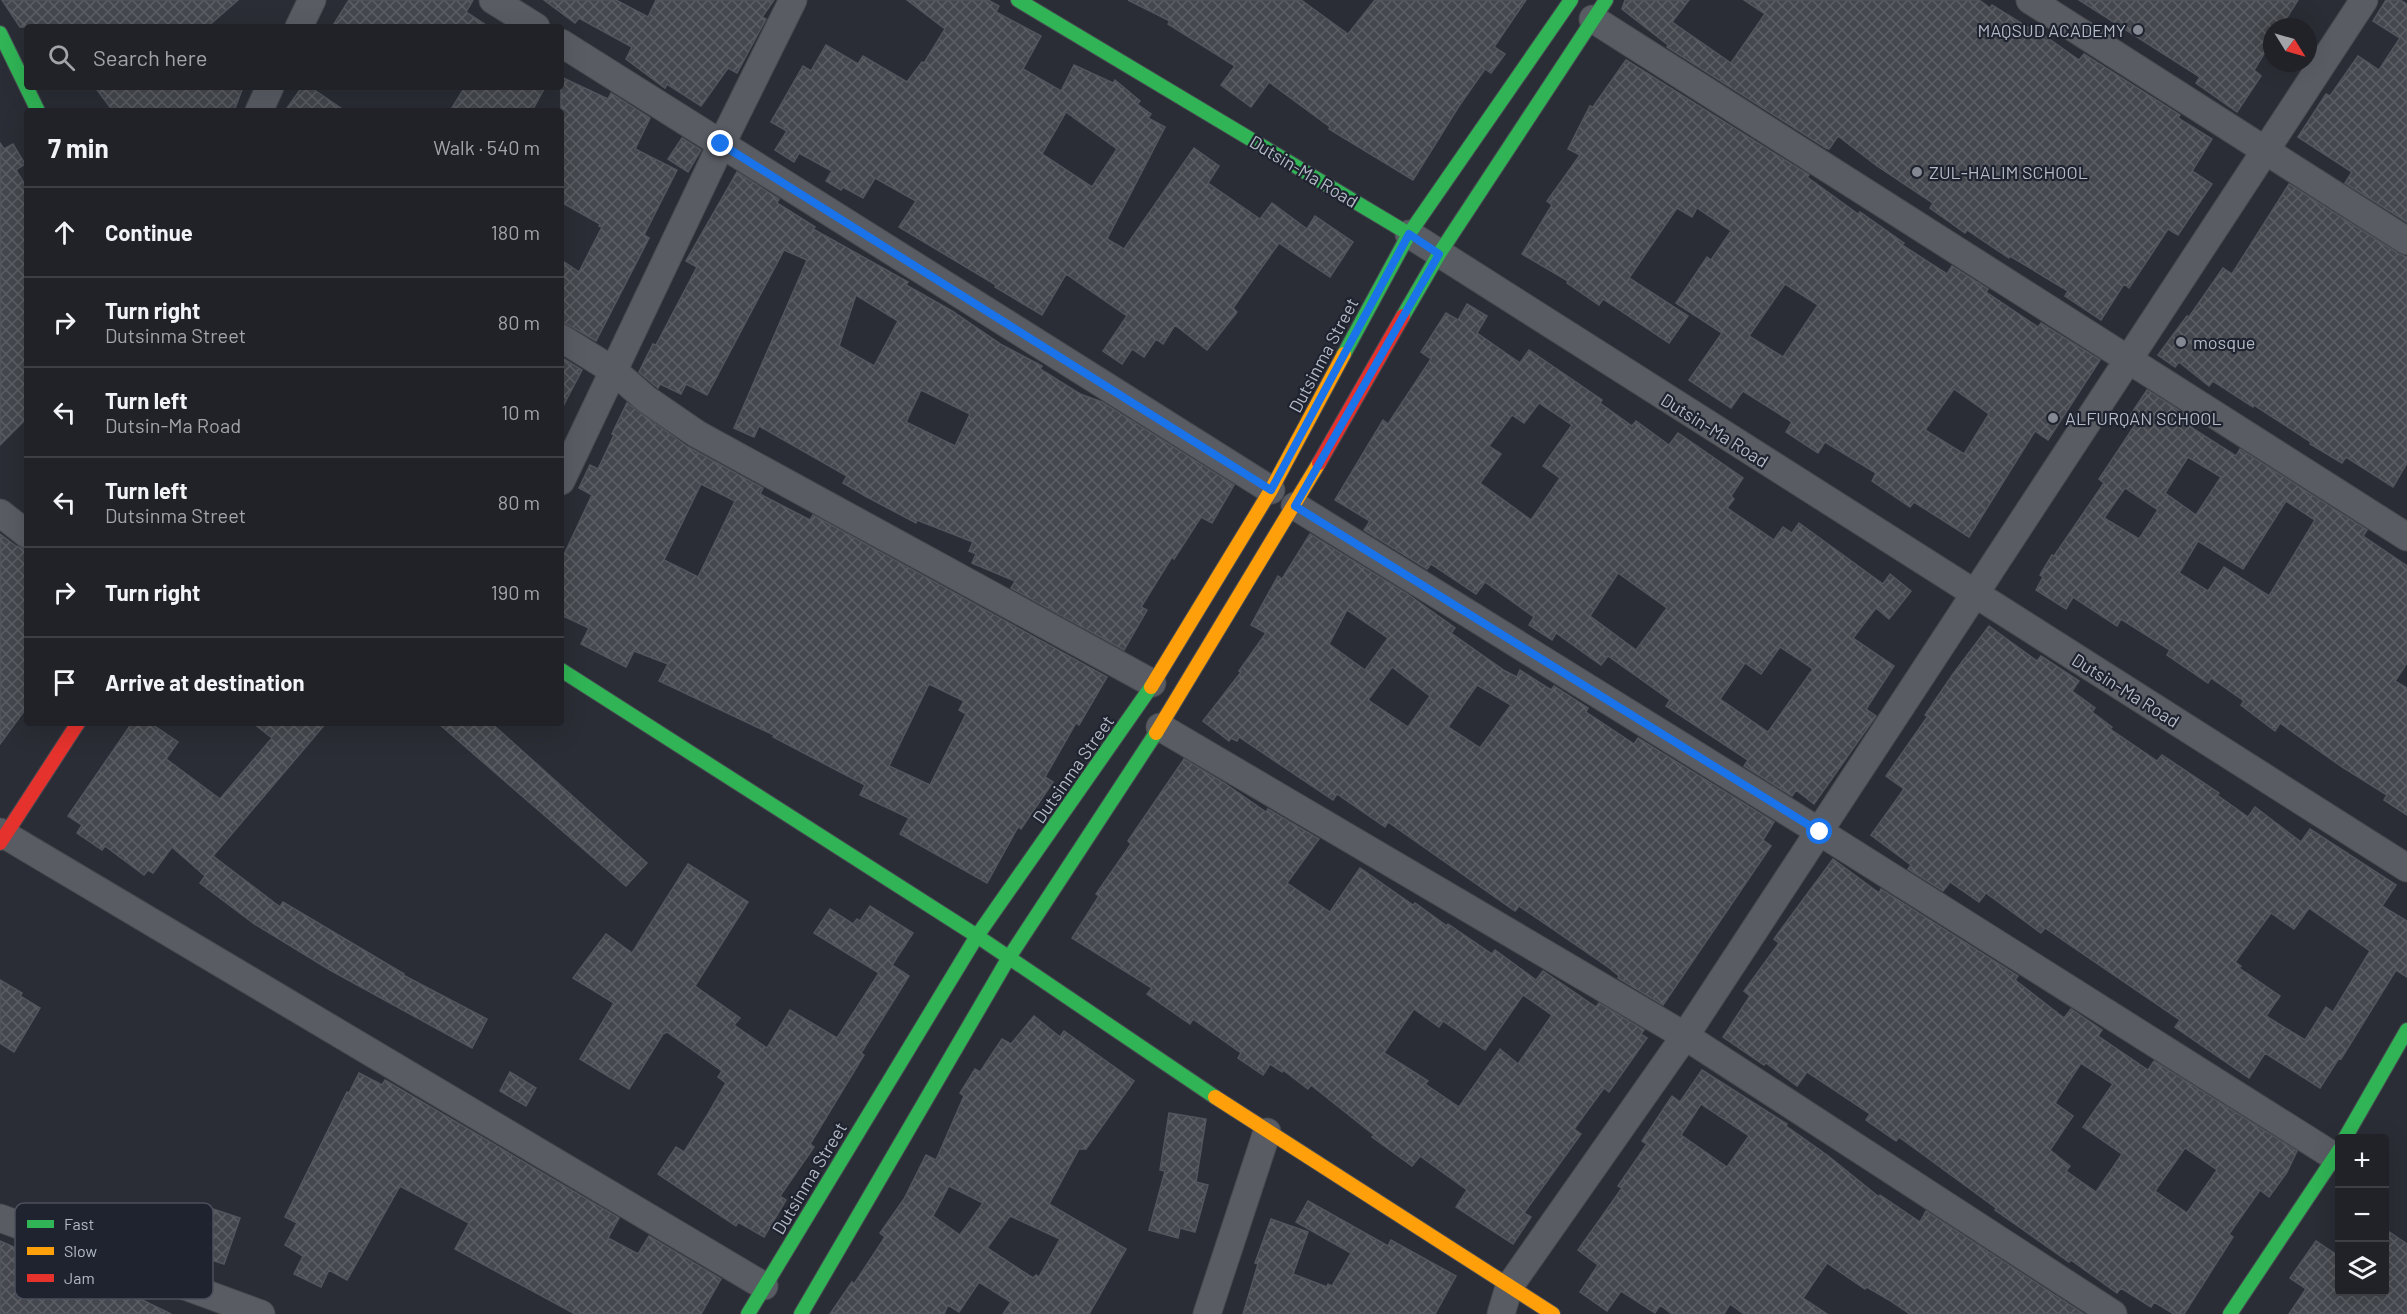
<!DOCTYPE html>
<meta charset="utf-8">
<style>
body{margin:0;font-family:Barlow,sans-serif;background:#2d2f34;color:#f1f3f6}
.controls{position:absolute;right:18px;bottom:18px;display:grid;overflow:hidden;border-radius:6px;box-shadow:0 6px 24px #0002}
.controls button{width:54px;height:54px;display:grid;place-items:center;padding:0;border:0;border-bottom:2px solid #3d3f45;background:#202228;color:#f1f3f6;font:30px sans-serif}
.compass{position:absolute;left:2263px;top:18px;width:54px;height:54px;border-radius:50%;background:#202228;box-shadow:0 6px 24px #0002;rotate:127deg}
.stop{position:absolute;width:18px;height:18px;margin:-14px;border:4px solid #1a73e8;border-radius:50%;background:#fff}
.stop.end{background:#1a73e8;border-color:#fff;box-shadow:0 2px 6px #0008}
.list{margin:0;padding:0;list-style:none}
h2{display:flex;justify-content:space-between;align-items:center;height:78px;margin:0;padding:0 24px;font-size:26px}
h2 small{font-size:20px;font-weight:400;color:#a2a4a8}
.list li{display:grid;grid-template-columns:39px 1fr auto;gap:18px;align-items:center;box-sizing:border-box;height:90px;padding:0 24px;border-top:2px solid #3d3f45}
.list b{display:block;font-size:22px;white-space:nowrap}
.list p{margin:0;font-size:20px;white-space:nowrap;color:#a2a4a8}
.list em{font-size:20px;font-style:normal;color:#a2a4a8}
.icon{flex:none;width:33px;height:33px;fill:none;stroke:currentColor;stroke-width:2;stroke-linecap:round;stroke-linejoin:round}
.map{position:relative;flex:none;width:2407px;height:1314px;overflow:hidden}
.search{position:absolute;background:#202228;box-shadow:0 6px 24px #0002;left:24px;top:24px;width:540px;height:66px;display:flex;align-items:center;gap:15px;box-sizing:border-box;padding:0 21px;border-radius:6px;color:#a2a4a8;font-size:22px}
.panel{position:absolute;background:#202228;box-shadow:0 6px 24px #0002;left:24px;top:108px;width:540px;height:618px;border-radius:6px}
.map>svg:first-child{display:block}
</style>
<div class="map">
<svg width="2407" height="1314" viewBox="0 0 2407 1314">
<defs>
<pattern id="building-cross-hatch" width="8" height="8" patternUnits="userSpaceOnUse" patternTransform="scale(1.5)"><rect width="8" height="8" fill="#44474d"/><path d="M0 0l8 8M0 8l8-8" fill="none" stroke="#5d5f65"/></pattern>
</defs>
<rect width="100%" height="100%" fill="#2a2d35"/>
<g fill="url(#building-cross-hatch)" stroke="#52555d" stroke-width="1.5" fill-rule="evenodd">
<polygon points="2,0 238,0 207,27 20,27"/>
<polygon points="349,0 473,0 466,12 489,27 332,27"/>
<polygon points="544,0 616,0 648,17 656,0 774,0 762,17 766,19 737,73 728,68 701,106 667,84 665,88 626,59 632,47 579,18 575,23"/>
<path d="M 907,0 L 988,0 L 999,6 L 996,12 L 1041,36 L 1023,69 L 1061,91 L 1074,65 L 1113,83 L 1115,80 L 1140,101 L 1137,104 L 1151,114 L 1148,118 L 1165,127 L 1107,239 L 1124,249 L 1194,148 L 1219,166 L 1208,183 L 1260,219 L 1272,203 L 1307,229 L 1315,216 L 1353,242 L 1330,277 L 1279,243 L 1233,308 L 1237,312 L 1207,350 L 1175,325 L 1163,344 L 1156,339 L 1144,357 L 1132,349 L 1122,364 L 1103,351 L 1127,316 L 1066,274 L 1042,315 L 995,287 L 996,285 L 899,227 L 916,201 L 875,178 L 863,198 L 843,187 L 841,190 L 826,181 L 832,171 L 799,153 L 794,162 L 775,150 L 787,131 L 771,122 L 803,66 L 811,71 L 826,45 L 858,64 L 863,56 L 907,82 L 922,62 L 924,63 L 945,29 ZM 1066,112 L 1117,149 L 1092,187 L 1042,154 Z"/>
<polygon points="1128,0 1301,0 1348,34 1375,0 1526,0 1494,47 1505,54 1491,73 1485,69 1459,106 1413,180 1329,129 1330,127 1269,82 1251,107 1221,85 1235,66 1168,24 1170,21"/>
<polygon points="1625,0 1689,0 1672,22 1731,63 1765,14 1744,0 1979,0 1990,8 1992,5 2037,33 2038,31 2079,60 2084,54 2180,115 2178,118 2212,139 2192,171 2212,184 2178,235 2168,229 2129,288 2124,284 2101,320 2065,296 2068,291 2010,256 2009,258 1967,230 1965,233 1930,208 1933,203 1877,166 1838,136 1829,149 1826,148 1667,47 1668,45 1622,9"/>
<polygon points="2079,0 2298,0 2281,27 2272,27 2272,41 2254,70 2261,76 2237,112 2196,83 2200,77"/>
<polygon points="2386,0 2400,0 2407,4 2407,222 2345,183 2352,172 2298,137 2326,94 2330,96 2358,56 2379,70 2400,38 2373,21"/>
<path d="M 1626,60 L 1809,175 L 1807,177 L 1858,214 L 1860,212 L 1904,243 L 1902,245 L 1947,274 L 1952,266 L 1988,289 L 1986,292 L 2038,327 L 2041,323 L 2100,360 L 2048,440 L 2035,431 L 1969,537 L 1914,502 L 1910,507 L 1872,481 L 1876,473 L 1825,442 L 1818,453 L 1786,432 L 1792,422 L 1743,391 L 1731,408 L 1689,380 L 1722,333 L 1676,303 L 1707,257 L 1711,260 L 1731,231 L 1697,208 L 1692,217 L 1677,208 L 1629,278 L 1688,316 L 1669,343 L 1603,299 L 1599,305 L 1567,283 L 1568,281 L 1522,254 L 1552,205 L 1547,201 L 1580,155 L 1568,149 L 1590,106 L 1593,107 ZM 1785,284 L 1818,305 L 1783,357 L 1749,336 ZM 1954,389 L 1989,414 L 1964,454 L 1925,430 Z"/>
<polygon points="561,77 608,99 611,93 650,118 635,149 677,170 644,235 649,238 596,341 569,325 561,322 561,260 579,272 602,227 599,226 600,224 561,202"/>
<polygon points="95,87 243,87 234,111 113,111"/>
<polygon points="302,87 310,87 345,111 285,111"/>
<polygon points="465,87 545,87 532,111 450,111"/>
<polygon points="682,138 701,150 688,172 668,159"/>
<polygon points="0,143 4,149 13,144 25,164 16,170 27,188 27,418 0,445"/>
<path d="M 737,172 L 779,199 L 777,203 L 815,227 L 813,229 L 908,282 L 906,285 L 952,311 L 1002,345 L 1042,366 L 1040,369 L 1080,394 L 1102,402 L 1234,485 L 1212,523 L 1201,517 L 1174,559 L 1172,557 L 1141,607 L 1147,610 L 1124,650 L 1011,588 L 1015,581 L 972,563 L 976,554 L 969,551 L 973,542 L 917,520 L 916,523 L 867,497 L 843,483 L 847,476 L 759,426 L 754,437 L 734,428 L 807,260 L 784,250 L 707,395 L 686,384 L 681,394 L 660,384 L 658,388 L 639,372 L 653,344 L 656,345 L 697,267 L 686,261 ZM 856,295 L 898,321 L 874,366 L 839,346 ZM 921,390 L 970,414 L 955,446 L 906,422 Z"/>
<polygon points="2289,184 2399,254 2407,257 2407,463 2393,487 2346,457 2342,463 2310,444 2311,442 2254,405 2253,407 2213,381 2209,386 2179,362 2175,367 2158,355 2187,316 2189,317 2223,268 2232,274"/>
<path d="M 1467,304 L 1487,316 L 1477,333 L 1520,363 L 1529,350 L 1602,400 L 1600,403 L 1632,426 L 1636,421 L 1669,445 L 1678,433 L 1743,478 L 1731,496 L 1734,499 L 1727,508 L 1774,540 L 1783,527 L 1792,533 L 1799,523 L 1883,584 L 1890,574 L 1911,591 L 1889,619 L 1876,608 L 1853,638 L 1894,666 L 1866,709 L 1876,716 L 1814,804 L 1796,790 L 1792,796 L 1744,766 L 1748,760 L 1666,706 L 1670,700 L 1608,656 L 1601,665 L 1556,633 L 1552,640 L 1529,625 L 1534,617 L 1485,582 L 1476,594 L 1431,564 L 1427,569 L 1364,530 L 1370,521 L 1335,500 L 1383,420 L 1388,424 L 1431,359 L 1421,352 L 1446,313 L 1458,320 ZM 1539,403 L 1572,425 L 1543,466 L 1560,478 L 1531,520 L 1480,483 L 1501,454 L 1489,446 L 1512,415 L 1524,423 ZM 1618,573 L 1667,608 L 1636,650 L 1590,616 ZM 1780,647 L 1813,669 L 1768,732 L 1720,699 L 1745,663 L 1761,674 Z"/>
<polygon points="561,357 582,370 561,410"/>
<path d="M 2147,390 L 2196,421 L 2192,428 L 2236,456 L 2240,449 L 2367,530 L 2363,536 L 2407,566 L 2407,663 L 2395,681 L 2407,688 L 2407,815 L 2384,800 L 2387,795 L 2342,767 L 2280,723 L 2275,731 L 2241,705 L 2244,701 L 2211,678 L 2208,683 L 2167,655 L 2170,650 L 2121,619 L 2117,626 L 2073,597 L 2066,609 L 2036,590 L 2043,577 L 2040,575 L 2052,555 L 2054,556 L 2104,483 L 2099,479 L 2135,425 L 2127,420 ZM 2188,457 L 2221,477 L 2196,515 L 2165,493 ZM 2125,488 L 2158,510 L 2139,539 L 2104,518 ZM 2286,501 L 2315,520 L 2269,596 L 2224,567 L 2208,591 L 2179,573 L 2198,541 L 2243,569 Z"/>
<path d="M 627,403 L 688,447 L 763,488 L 760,494 L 810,520 L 813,515 L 1107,677 L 1079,725 L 1076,723 L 1045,777 L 1053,782 L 1021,829 L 1018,827 L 987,883 L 900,834 L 909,818 L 860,795 L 865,785 L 773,737 L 774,735 L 659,681 L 668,664 L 634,651 L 626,667 L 581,644 L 589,628 L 561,615 L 561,561 L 592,495 L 579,488 L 590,465 L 598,469 L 614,435 L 612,434 ZM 701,484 L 735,501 L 698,577 L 664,560 ZM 929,684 L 964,701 L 959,710 L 966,714 L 930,785 L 889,766 Z"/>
<polygon points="0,534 16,546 27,549 27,707 0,744"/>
<path d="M 1310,534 L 1409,595 L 1455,628 L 1451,633 L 1505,671 L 1517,677 L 1520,670 L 1551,690 L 1554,686 L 1588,708 L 1586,712 L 1634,744 L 1638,738 L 1774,822 L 1763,840 L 1771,846 L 1663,1005 L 1618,978 L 1619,976 L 1608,967 L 1519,906 L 1515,911 L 1388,822 L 1385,827 L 1337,794 L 1333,800 L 1239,737 L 1237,741 L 1231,738 L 1229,741 L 1203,721 L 1241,672 L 1239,671 L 1266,633 L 1251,625 L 1278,576 L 1282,579 ZM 1347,610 L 1388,638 L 1365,670 L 1329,644 ZM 1392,667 L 1430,696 L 1408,727 L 1368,700 ZM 1477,685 L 1511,705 L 1480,748 L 1448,727 Z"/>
<path d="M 1989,626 L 2037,661 L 2041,656 L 2079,681 L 2072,691 L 2095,708 L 2092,712 L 2112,727 L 2110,729 L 2157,761 L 2162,755 L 2219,793 L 2217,795 L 2248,817 L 2255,807 L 2301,842 L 2310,829 L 2396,885 L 2382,906 L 2407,921 L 2407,977 L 2396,970 L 2341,1059 L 2339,1058 L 2320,1088 L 2265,1053 L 2249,1078 L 2175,1027 L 2180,1020 L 2045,928 L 2041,933 L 1986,893 L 1979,902 L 1950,882 L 1943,891 L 1908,869 L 1911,865 L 1871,835 L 1904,789 L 1886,776 L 1928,716 L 1925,715 L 1953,674 ZM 2309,908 L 2370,951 L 2333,1012 L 2326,1007 L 2305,1040 L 2266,1016 L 2280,996 L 2239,968 L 2241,966 L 2235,962 L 2271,913 L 2294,929 Z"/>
<polygon points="132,723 150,723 178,742 166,759 220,799 272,738 253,723 326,723 213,856 280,907 283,902 404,974 403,975 487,1019 472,1048 330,970 253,923 200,883 205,876 172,847 153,873 148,870 144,875 105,846 102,850 77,833 82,825 68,816"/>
<polygon points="438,723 491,723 647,863 626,886"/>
<path d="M 1184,759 L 1224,783 L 1266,812 L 1268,809 L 1319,839 L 1287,883 L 1330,912 L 1360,868 L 1413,905 L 1415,903 L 1447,926 L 1448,924 L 1492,954 L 1495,950 L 1536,980 L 1543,971 L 1596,1007 L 1599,1003 L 1644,1030 L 1641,1034 L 1647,1038 L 1609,1092 L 1604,1088 L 1574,1129 L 1581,1134 L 1524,1213 L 1531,1217 L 1513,1244 L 1456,1207 L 1467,1190 L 1420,1156 L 1412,1166 L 1372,1137 L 1374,1135 L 1311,1085 L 1308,1089 L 1283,1070 L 1282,1072 L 1270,1064 L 1263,1075 L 1238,1058 L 1241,1053 L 1193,1019 L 1190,1024 L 1147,994 L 1152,988 L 1072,938 L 1099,896 L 1096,894 L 1131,844 L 1128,841 ZM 1523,995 L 1552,1015 L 1518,1064 L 1500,1049 L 1459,1107 L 1425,1084 L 1428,1081 L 1384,1053 L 1414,1009 L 1439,1027 L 1443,1021 L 1485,1050 Z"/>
<path d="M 1833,859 L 1879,893 L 1881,889 L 2018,976 L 2015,980 L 2064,1018 L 2071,1009 L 2102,1030 L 2098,1036 L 2148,1070 L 2154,1061 L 2297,1151 L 2287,1172 L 2269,1197 L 2260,1190 L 2229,1234 L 2233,1237 L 2184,1314 L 2174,1314 L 2154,1302 L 2151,1307 L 2121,1288 L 2117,1293 L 2071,1260 L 2069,1262 L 1995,1210 L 1996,1208 L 1899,1137 L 1896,1141 L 1866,1120 L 1870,1114 L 1807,1072 L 1797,1086 L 1766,1063 L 1764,1065 L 1723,1037 L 1750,996 L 1744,991 L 1779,943 L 1774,939 ZM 2081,1063 L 2113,1084 L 2083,1127 L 2122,1154 L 2096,1192 L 2066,1171 L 2070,1166 L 2050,1150 L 2073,1116 L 2055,1103 ZM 2185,1148 L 2217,1170 L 2187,1213 L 2155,1191 Z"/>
<polygon points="688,864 748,902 695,986 740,1018 734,1025 767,1048 790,1010 837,1038 879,973 814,933 830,909 853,924 857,919 860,921 870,906 913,933 892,965 909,976 861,1053 864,1055 810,1144 814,1147 780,1196 786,1200 764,1237 738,1222 736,1226 658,1174 676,1147 684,1152 708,1114 726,1083 718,1077 722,1071 667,1032 663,1034 629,1089 580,1059 614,1003 573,978 606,934 632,953"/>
<polygon points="0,980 22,993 20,996 40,1008 14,1052 0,1043"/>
<path d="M 1034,1016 L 1060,1037 L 1064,1031 L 1134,1081 L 1086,1149 L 1079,1149 L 1049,1204 L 1126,1249 L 1089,1314 L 1003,1314 L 1011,1302 L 979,1282 L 959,1312 L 948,1305 L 944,1314 L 830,1314 L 852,1282 L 854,1284 L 885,1237 L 880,1233 L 904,1199 L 926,1155 L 936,1160 L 964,1096 L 960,1093 L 975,1069 L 980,1072 L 1002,1039 L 1011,1044 ZM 949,1186 L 983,1203 L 960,1235 L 933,1216 ZM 1010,1216 L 1060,1239 L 1039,1277 L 1036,1275 L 1033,1278 L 987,1248 Z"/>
<path d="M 1702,1070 L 1787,1124 L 1786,1126 L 1827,1155 L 1879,1197 L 1880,1195 L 1920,1222 L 1926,1211 L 2084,1314 L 1910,1314 L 1889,1300 L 1867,1287 L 1865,1289 L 1827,1263 L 1803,1298 L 1827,1314 L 1744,1314 L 1730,1304 L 1724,1314 L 1672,1314 L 1660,1305 L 1655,1313 L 1621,1291 L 1607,1311 L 1580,1292 L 1598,1265 L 1578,1250 L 1622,1188 L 1618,1186 L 1647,1144 L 1642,1141 L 1672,1096 L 1680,1102 ZM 1701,1104 L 1749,1136 L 1727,1167 L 1681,1135 Z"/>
<polygon points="510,1072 536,1088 526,1106 500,1091"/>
<polygon points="359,1073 382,1085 385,1080 619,1218 608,1238 638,1254 649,1236 721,1279 701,1314 575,1314 455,1249 469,1223 400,1186 347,1280 329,1270 321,1287 294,1274 303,1256 285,1245 297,1223 285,1217 347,1092 349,1093"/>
<polygon points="1169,1113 1206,1119 1196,1182 1208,1185 1195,1232 1180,1228 1178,1238 1149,1230 1165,1171 1160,1170"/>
<polygon points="1308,1201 1388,1246 1391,1240 1456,1276 1435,1314 1243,1314 1258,1264 1255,1263 1271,1219 1308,1232 1293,1274 1327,1287 1328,1284 1332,1286 1351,1253 1296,1222"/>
<polygon points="207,1207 240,1218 224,1264 202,1257 204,1252 158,1234 167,1211 201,1225"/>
<polygon points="2385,1229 2407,1244 2407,1314 2289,1314 2306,1289 2290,1278 2316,1241 2340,1257 2340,1292 2385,1292"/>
<polygon points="0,1241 18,1249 19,1247 102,1283 103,1281 171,1314 0,1314"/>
</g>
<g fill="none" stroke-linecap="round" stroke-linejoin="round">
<g stroke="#484a4f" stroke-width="29">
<g id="street">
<polyline points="493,0 536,27"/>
<polyline points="2030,0 2407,241"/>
<polyline points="1593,19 2407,537"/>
<polyline points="299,27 312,0"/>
<polyline points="561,43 1271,490"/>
<polyline points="259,111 270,87"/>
<polyline points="1409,234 2407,868"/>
<polyline points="561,338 614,371 646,399 697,434 1152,683"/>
<polyline points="561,481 721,145 793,0"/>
<polyline points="1295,506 1820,832 2335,1157"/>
<polyline points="0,513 27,534"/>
<polyline points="1160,727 1685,1036 2113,1314"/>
<polyline points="0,832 764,1286"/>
<polyline points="0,1218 261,1314"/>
<polyline points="1207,1314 1267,1132"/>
<polyline points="1501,1314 1509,1287 1685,1036 2364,0"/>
</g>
</g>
<g stroke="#484a52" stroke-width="16">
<g id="fast">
<polyline points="1018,0 1409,234"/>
<polyline points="0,33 38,111"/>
<polyline points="1403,316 1439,254 1606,0"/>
<polyline points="1344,354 1409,234 1571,0"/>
<polyline points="561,670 977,936 1215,1097"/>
<polyline points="2345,1138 2407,1030"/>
<polyline points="748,1314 977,936 1151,687"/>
<polyline points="801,1314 1008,959 1156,733"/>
<polyline points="2230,1314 2340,1149"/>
</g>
</g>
<g stroke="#484a52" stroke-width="16">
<g id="slow">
<polyline points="1151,687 1271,490 1344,354"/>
<polyline points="1156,733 1319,463"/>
<polyline points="1215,1097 1553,1314"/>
</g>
</g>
<g stroke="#484a52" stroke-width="16">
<g id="jam">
<polyline points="1319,463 1403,316"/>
<polyline points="0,843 78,723"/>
</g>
</g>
<use href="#street" stroke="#595c63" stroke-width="27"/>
<use href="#fast" stroke="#30b455" stroke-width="14"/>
<use href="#slow" stroke="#ff9f0a" stroke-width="14"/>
<use href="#jam" stroke="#e5322d" stroke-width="14"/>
</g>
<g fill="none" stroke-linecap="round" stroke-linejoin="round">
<polyline stroke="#1a73e8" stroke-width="8" points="721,144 1271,490 1409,234 1439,254 1295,506 1820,832"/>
</g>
<g fill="#848893" stroke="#1e232f" stroke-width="2">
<circle cx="2138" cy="30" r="6"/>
<circle cx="1917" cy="172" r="6"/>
<circle cx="2181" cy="342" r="6"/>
<circle cx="2053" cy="418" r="6"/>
</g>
<g text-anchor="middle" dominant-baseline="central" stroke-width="4.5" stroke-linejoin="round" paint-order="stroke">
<g font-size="18" fill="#b4b9c6" stroke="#1e232f" text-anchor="start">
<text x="2126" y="30" text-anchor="end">MAQSUD ACADEMY</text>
<text x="1929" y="172">ZUL-HALIM SCHOOL</text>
<text x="2193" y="342">mosque</text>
<text x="2065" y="418">ALFURQAN SCHOOL</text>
</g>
<g font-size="18" fill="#b4b9c6" stroke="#1e232f">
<text transform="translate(1304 171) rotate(31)">Dutsin-Ma Road</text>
<text transform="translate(1323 355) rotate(-62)">Dutsinma Street</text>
<text transform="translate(1715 430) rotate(32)">Dutsin-Ma Road</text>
<text transform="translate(2126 690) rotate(32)">Dutsin-Ma Road</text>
<text transform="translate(1073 769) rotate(-55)">Dutsinma Street</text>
<text transform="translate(809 1178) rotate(-59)">Dutsinma Street</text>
</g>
</g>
<rect x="15" y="1203" width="198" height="96" rx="9" fill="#1e232f" stroke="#4b505c" stroke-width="1.5"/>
<rect x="27" y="1220" width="27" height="8" fill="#30b455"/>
<rect x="27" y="1247" width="27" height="8" fill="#ff9f0a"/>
<rect x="27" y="1274" width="27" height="8" fill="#e5322d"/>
<g font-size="16" fill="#b4b9c6">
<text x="64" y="1230">Fast</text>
<text x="64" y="1257">Slow</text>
<text x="64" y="1284">Jam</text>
</g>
</svg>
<div class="controls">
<button>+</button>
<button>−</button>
<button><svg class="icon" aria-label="layers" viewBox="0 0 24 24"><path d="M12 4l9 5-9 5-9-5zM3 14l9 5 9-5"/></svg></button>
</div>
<svg class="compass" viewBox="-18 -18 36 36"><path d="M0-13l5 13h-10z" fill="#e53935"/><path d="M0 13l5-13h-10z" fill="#a2a4a8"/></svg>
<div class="stop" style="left:1820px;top:832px"></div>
<div class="stop end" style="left:721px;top:144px"></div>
<div class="search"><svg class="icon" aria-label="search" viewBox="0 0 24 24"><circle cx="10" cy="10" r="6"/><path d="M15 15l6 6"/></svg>Search here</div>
<section class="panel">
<h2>7 min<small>Walk · 540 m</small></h2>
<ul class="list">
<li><svg class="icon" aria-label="ahead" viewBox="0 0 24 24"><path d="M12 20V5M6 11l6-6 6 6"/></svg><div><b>Continue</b></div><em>180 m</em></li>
<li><svg class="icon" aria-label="right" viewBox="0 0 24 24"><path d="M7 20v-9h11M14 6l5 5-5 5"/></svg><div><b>Turn right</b><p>Dutsinma Street</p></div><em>80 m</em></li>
<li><svg class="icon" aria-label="left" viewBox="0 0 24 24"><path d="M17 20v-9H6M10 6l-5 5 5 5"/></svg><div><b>Turn left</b><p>Dutsin-Ma Road</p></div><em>10 m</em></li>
<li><svg class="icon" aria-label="left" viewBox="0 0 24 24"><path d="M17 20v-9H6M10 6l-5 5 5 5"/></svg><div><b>Turn left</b><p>Dutsinma Street</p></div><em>80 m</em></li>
<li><svg class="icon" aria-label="right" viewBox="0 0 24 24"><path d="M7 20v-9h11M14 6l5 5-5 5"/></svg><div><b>Turn right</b></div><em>190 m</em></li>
<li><svg class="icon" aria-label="arrive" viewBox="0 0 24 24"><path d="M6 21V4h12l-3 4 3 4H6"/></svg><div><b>Arrive at destination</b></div></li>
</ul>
</section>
</div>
